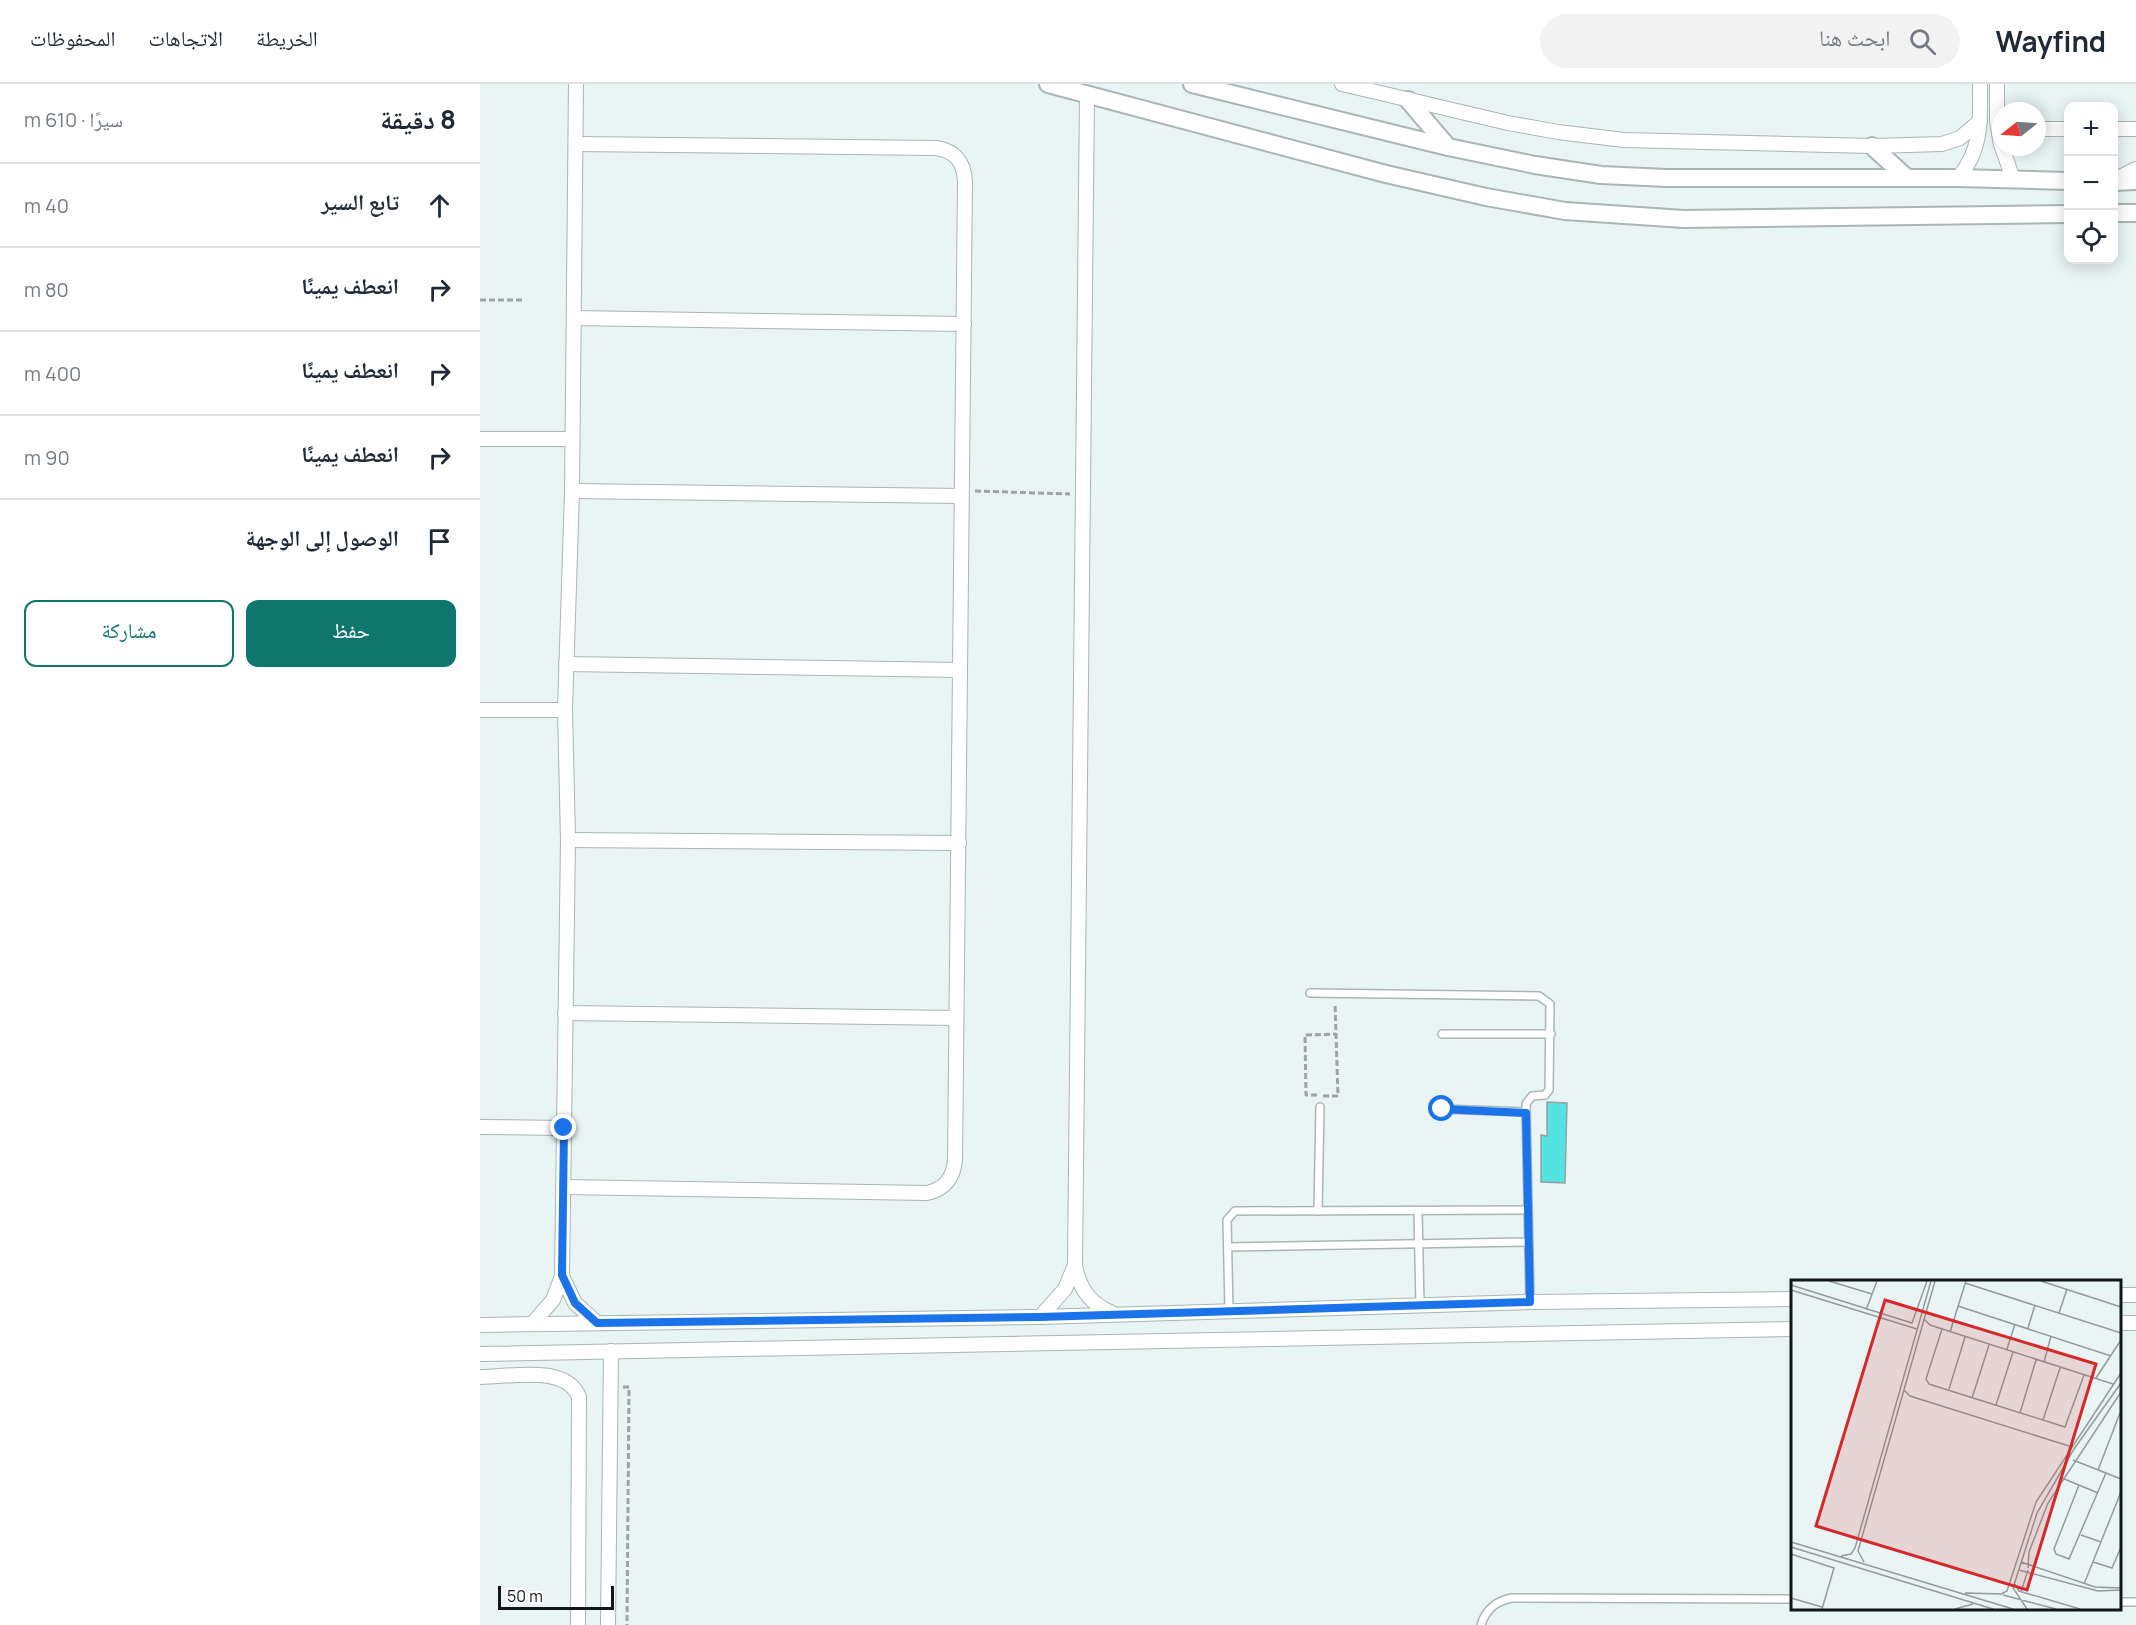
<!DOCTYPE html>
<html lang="ar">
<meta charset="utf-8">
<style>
body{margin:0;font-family:Manrope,"Noto Naskh Arabic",sans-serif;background:#f2f2f3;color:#1f2937;direction:rtl}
.controls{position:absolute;right:18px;top:18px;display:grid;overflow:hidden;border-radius:12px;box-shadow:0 3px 15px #0003}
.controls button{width:54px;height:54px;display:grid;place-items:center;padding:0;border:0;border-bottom:2px solid #e0e1e3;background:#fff;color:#1f2937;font:30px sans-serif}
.compass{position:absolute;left:1512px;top:18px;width:54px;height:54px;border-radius:50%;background:#fff;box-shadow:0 3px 15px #0003;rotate:253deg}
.scale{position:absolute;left:18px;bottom:15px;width:116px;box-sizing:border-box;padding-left:6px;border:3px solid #121616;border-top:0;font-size:16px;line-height:21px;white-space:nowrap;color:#121616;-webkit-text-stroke:4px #fff;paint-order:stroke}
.stop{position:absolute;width:18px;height:18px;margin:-14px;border:4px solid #1a73e8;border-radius:50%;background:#fff}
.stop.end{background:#1a73e8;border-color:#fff;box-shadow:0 2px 6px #0008}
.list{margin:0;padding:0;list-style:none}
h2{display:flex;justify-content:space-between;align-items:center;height:78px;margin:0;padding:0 24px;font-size:26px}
h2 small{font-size:20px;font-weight:400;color:#747a83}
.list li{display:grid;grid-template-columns:39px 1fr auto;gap:18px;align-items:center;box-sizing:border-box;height:84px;padding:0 24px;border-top:2px solid #e0e1e3}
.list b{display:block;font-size:22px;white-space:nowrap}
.list em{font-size:20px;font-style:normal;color:#747a83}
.actions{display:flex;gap:12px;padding:18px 24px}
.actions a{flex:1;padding:14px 0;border:2px solid #0f766e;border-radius:12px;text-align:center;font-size:21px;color:#0f766e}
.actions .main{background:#0f766e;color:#fff}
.icon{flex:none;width:33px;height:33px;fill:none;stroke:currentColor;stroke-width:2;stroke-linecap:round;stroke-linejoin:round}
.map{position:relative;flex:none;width:1656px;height:1541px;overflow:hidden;direction:ltr}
header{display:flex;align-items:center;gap:36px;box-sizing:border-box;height:84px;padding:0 30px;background:#fff;border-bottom:2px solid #e0e1e3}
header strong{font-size:28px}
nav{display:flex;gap:33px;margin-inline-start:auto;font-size:21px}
.search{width:420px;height:54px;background:#f2f2f3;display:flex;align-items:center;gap:15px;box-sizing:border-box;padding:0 21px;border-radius:33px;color:#747a83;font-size:22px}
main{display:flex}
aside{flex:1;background:#fff}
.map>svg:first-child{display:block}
</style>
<header>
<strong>Wayfind</strong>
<div class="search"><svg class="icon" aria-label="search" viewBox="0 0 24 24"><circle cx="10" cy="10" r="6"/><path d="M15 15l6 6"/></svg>ابحث هنا</div>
<nav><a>الخريطة</a><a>الاتجاهات</a><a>المحفوظات</a></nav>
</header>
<main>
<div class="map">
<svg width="1656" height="1541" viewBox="0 0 1656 1541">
<rect width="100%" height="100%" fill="#e9f4f4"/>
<polygon fill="#53e3e3" stroke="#97a2a1" stroke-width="1.5" points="1067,1018 1087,1019 1085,1099 1061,1098 1061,1051 1067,1052"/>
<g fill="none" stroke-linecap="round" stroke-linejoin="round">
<g stroke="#aab5b5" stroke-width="10">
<g id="service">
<polyline points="830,909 1059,912 1070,920 1069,1006 1065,1011 1052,1012 1046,1020 1050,1218"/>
<polyline points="962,950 1071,950"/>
<polyline points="962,1025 1046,1028"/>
<polyline points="838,1127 840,1023"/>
<polyline points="938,1127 940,1221"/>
<polyline points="748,1163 1048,1158"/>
<polyline points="749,1226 747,1136 755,1127 1048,1126"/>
<polyline points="1640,1518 1656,1518"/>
<path d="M 1001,1541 C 1006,1525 1016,1517 1032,1514 L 1312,1515"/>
</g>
</g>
<g stroke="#aab5b5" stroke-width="16">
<g id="minor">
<polyline points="862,0 1028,39 1078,48 1144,56 1392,62 1462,60 1480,54 1500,37"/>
<polyline points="1517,0 1517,37 1521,61"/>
<path d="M 607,11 L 595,1181 C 599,1204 610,1220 632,1229"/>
<polyline points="1557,45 1588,45"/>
<polyline points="1634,45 1656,45"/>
<polyline points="1522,63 1533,95"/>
<path d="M 1478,94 C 1503,65 1500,35 1500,0"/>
<polyline points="1634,96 1656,85"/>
<polyline points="94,234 484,240"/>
<polyline points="0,355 92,355"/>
<polyline points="92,407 481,412"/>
<polyline points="86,580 480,586"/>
<polyline points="0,626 85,626"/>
<polyline points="88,756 479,759"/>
<polyline points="85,929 476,934"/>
<polyline points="0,1043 84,1044"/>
<path d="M 83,1103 L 447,1109 C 465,1105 473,1094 475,1077 L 485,98 C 484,78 476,67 456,64 L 96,60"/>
<polyline points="82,1192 95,1219 117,1239"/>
<polyline points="1640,1211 1656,1211"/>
<polyline points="560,1233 585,1205 595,1181"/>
<polyline points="1640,1239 1656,1239"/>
<polyline points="52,1240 73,1216 82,1192 88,756 85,626 92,407 96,0"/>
<polyline points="0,1241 560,1233 1050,1218 1312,1215"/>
<polyline points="0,1270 1312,1245"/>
<path d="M 0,1293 C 30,1293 86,1280 99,1313 L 98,1541"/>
<polyline points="128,1541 131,1267"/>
</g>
</g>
<g stroke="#aab5b5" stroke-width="20">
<g id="tertiary">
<polyline points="568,0 906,90 1006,113 1085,127 1204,135 1588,130"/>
<polyline points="712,0 968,63 1055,81 1121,91 1187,94 1478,94 1588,97"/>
<polyline points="928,16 968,63"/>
<polyline points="1392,62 1427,94"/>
<polyline points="1634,98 1656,97"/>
<polyline points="1634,129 1656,129"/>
</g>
</g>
<g stroke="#9ca4a4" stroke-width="3" stroke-dasharray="6 3" stroke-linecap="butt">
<polyline points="0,216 44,216"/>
<polyline points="495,407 590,410"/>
<polyline points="837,1011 826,1011 825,951 856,950"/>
<polyline points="843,1012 858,1012 855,919"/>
<polyline points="143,1303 149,1303 147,1541"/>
</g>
<use href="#service" stroke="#fff" stroke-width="7"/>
<use href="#minor" stroke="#fff" stroke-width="14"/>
<use href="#tertiary" stroke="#fff" stroke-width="16"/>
</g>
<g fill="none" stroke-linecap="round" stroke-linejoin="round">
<polyline stroke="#1a73e8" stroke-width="8" points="84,1044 82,1191 95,1219 117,1239 560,1233 1050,1218 1046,1029 962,1025"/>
</g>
<g transform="translate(1311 1196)">
<rect width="330" height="330" fill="#e9f4f4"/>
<path fill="none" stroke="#939b9b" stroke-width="1.5" d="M 38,1 L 81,14M 250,1 L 330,27M 174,3 L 330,53M 0,5 L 121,43 L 136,1M 0,10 L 126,49M 167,26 L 320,76M 75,30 L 86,1M 268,33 L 276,9M 133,39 L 139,45 L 322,104M 237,48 L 244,25M 151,49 L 135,99 L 138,104 L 274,147 L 293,95M 159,52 L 175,1M 216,69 L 224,44M 253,82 L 260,56M 305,98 L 330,60M 158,109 L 174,57M 113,110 L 119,116 L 278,166M 181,118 L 198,65M 205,125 L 222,72M 229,133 L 245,80M 252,140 L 269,88M 282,180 L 330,199M 307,190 L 329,133M 271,198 L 307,213M 288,205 L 263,269 L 265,274 L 278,279 L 315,193M 290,255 L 310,262M 0,262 L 222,329M 0,267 L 202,329M 0,274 L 43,288 L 31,329M 50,276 L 60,274 L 64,268 L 140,1M 73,282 L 67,271 L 144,1M 230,282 L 304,307 L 330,308M 302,282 L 321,288 L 330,267M 237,288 L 238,272 L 257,223 L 330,112M 228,290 L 307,311 L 330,310M 224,304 L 228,311 L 289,329M 293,304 L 330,212M 230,312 L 237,290M 174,313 L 210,314 L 216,311 L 245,222 L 330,93M 212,315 L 265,329M 0,318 L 31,327M 164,329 L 182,324M 236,329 L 222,308 L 246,233 L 283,169 L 330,103"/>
<path fill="#d62828" fill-opacity="0.15" stroke="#d62828" stroke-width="3" d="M 94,20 L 305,84 L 236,310 L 25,246 Z"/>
<rect width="330" height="330" fill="none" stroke="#121616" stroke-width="3"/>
</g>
</svg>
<div class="controls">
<button>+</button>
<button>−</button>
<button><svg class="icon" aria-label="locate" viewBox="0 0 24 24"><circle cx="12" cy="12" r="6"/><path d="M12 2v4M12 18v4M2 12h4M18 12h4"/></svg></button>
</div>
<svg class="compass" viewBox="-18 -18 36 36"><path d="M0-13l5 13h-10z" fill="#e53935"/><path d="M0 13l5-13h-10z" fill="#747a83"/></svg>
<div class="scale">50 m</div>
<div class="stop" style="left:962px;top:1025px"></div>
<div class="stop end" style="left:84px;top:1044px"></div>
</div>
<aside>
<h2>8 دقيقة<small>سيرًا · 610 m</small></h2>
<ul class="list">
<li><svg class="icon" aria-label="ahead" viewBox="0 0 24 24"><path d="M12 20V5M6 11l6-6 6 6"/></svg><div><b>تابع السير</b></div><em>40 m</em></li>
<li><svg class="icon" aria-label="right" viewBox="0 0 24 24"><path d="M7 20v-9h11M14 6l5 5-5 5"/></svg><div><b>انعطف يمينًا</b></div><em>80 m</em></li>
<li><svg class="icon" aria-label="right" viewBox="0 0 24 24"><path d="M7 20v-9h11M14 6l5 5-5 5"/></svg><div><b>انعطف يمينًا</b></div><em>400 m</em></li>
<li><svg class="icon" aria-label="right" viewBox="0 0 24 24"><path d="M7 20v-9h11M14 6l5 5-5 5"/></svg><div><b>انعطف يمينًا</b></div><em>90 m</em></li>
<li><svg class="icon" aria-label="arrive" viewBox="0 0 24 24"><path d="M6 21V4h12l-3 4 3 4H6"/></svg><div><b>الوصول إلى الوجهة</b></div></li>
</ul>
<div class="actions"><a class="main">حفظ</a><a>مشاركة</a></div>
</aside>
</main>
